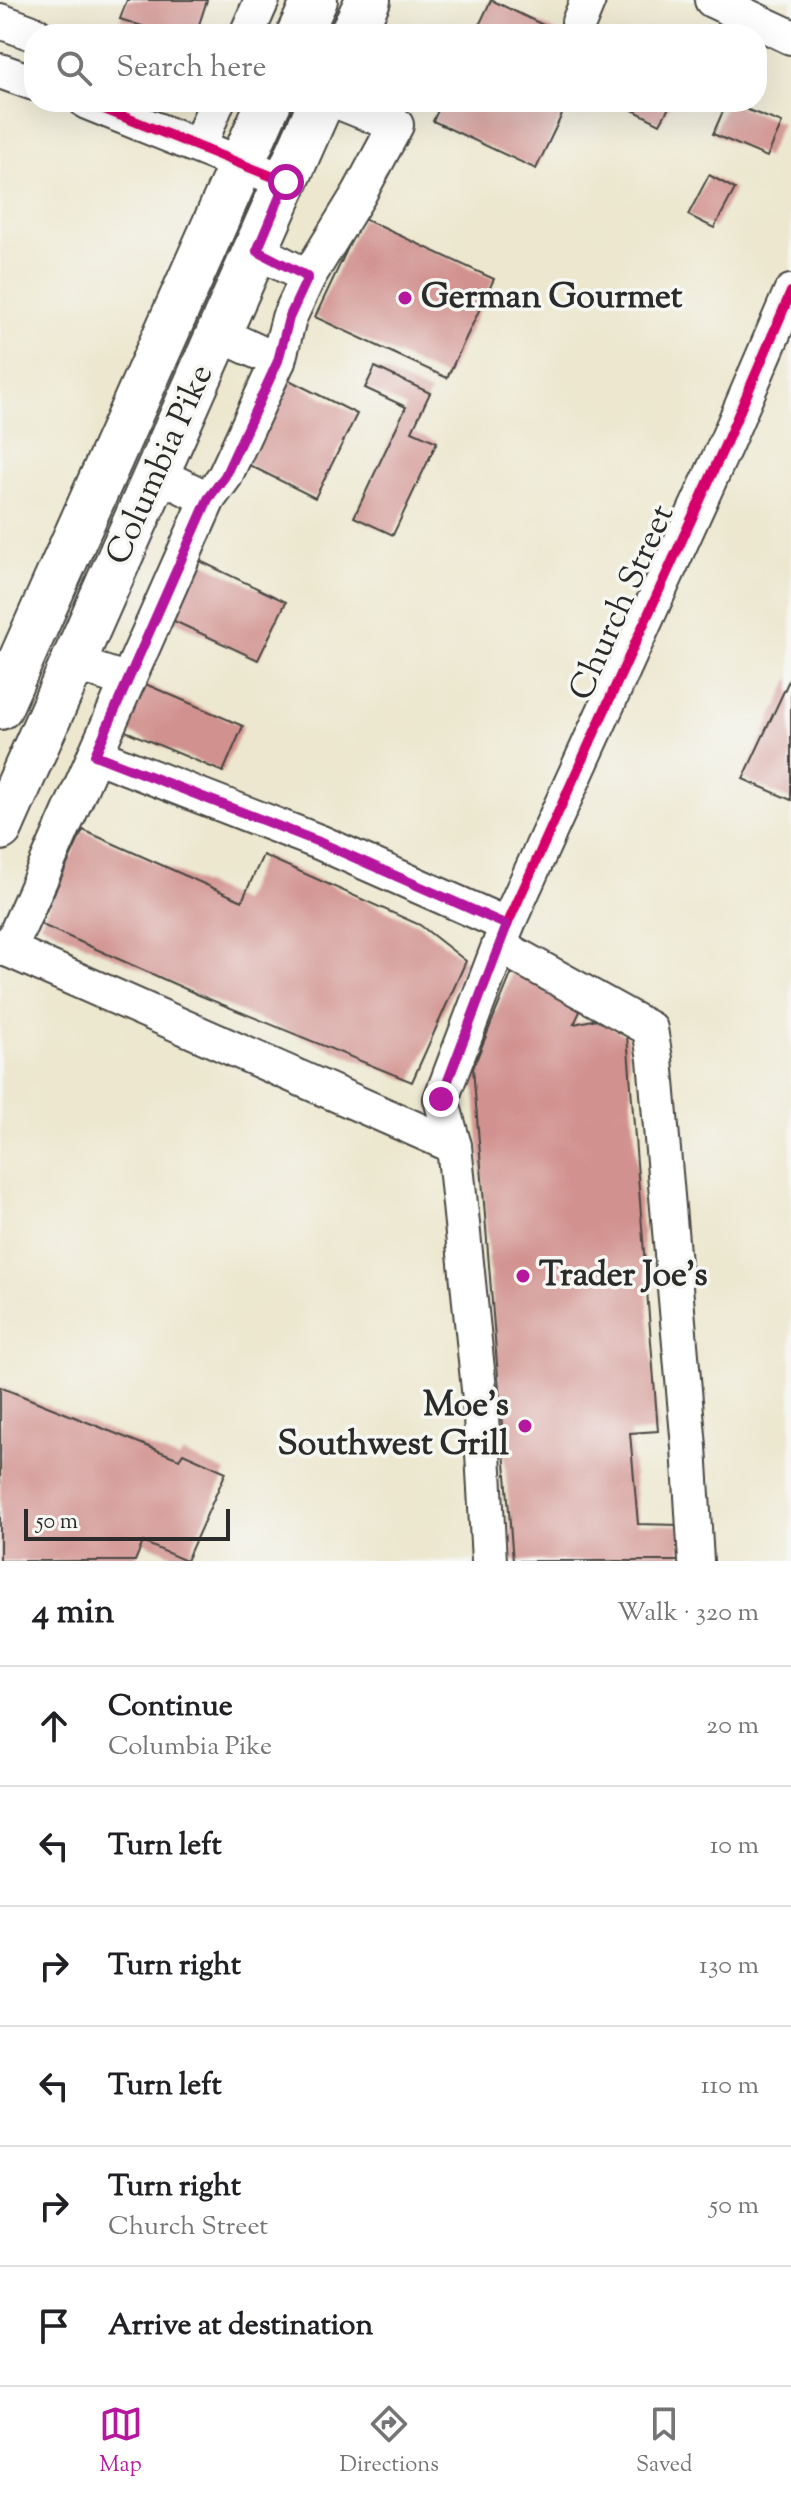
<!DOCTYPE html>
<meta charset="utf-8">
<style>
body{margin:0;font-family:"Sorts Mill Goudy",serif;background:#f2f2f2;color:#202124}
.scale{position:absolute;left:24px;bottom:20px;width:206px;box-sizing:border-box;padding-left:8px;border:4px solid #2b2b2b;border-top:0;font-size:22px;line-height:28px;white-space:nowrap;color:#2b2b2b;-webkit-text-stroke:6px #f6f6f2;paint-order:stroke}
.stop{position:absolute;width:24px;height:24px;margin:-18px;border:6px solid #b5179e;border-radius:50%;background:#fff}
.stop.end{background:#b5179e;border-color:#fff;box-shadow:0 2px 8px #0008}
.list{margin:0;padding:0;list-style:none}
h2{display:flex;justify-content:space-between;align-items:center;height:104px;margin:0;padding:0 32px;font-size:34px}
h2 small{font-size:26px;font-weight:400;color:#757577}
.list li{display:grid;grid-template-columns:52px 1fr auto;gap:24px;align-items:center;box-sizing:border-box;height:120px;padding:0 32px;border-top:2px solid #e0e0e0}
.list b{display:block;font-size:30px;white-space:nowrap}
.list p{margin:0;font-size:26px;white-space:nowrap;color:#757577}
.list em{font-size:26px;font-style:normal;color:#757577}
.icon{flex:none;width:44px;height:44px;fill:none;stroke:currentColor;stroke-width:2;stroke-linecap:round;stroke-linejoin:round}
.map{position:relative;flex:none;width:791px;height:1561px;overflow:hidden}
.search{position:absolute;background:#fff;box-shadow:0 8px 32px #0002;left:24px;right:24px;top:24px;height:88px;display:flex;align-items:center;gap:20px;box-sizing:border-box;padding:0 28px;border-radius:32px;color:#757577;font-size:30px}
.sheet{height:824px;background:#fff}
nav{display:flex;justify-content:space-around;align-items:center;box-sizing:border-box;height:112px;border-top:2px solid #e0e0e0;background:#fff;font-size:22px;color:#757577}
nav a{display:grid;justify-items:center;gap:4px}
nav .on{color:#b5179e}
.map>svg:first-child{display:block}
</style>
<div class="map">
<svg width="791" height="1561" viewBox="0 0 791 1561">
<rect width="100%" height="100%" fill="#f6f6f2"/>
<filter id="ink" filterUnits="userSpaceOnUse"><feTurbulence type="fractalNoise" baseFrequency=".0125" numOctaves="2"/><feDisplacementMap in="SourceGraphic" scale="16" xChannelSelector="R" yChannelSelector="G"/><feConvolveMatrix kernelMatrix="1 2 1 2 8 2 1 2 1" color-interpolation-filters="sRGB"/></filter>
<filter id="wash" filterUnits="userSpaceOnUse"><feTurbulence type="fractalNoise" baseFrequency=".006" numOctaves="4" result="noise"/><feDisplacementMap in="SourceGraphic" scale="32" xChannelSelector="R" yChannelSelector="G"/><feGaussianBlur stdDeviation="1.8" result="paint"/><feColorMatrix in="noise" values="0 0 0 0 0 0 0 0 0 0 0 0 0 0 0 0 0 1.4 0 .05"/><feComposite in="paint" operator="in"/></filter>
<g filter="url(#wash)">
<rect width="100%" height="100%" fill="#ece7ce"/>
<g id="blocks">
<g fill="#d1928f">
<polygon points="127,0 207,0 196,34 167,34 120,19"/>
<polygon points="491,0 562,34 475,34"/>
<polygon points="442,102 568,102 536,169 433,121"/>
<polygon points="627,102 672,102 660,124 625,106"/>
<polygon points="727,102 782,123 767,157 713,134"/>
<polygon points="709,175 735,189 714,228 688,215"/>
<polygon points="362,218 494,279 447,378 315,317"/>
<polygon points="375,367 430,393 412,431 437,442 393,535 354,517 406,407 365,388"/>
<polygon points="289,380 357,414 315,498 247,464"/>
<polygon points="200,561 286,602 258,660 172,620"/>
<polygon points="791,676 791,800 743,779"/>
<polygon points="143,683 243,726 223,772 123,730"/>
<polygon points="83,830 242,901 263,855 420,925 466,961 412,1082 199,995 40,924"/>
<polygon points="512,972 583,1005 574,1024 597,1019 627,1036 658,1431 630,1433 638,1524 679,1525 682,1561 513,1561 473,1068"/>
<polygon points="0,1387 179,1459 183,1453 226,1472 186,1561 143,1542 135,1561 0,1561"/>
</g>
</g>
</g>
<g filter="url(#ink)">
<use href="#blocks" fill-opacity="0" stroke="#484743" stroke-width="2"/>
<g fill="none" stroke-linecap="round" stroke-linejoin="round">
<g stroke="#484743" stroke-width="38">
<g id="minor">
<polyline points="712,0 791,37"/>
<polyline points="0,21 35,34"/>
<polyline points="579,22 588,0"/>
<polyline points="247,34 262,0"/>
<polyline points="0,71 34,83"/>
<polyline points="87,102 286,182"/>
<polyline points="199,146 217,102"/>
<polyline points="257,251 308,277"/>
<polyline points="219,334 278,361"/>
<polyline points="157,474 208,499"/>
<polyline points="73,663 128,681"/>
<polyline points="95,755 319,842 507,925"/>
<polyline points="0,946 454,1146 480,1399 489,1561"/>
<polyline points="500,946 650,1029 655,1059 689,1447 696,1561"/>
<polyline points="9,950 208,499 225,476 278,361 289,318 308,277 359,194 396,125 339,102"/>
<polyline points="454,1146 441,1099 507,925 726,443 791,292"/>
</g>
</g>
<g stroke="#484743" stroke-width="48">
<g id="major">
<polyline points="299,34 315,0"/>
<polyline points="352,34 368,0"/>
<polyline points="0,707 269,102"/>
<polyline points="0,828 321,102"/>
</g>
</g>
<use href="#minor" stroke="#fff" stroke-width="34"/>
<use href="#major" stroke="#fff" stroke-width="44"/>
<g stroke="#f6f6f2" stroke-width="15">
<g id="cycleway">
<polyline points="87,102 286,182"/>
<polyline points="507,925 726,443 791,292"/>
</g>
</g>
<use href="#cycleway" stroke="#d6006c" stroke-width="10"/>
</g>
</g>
<g fill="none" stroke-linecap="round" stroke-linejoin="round" filter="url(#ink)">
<polyline stroke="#b5179e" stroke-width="10" points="286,182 257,251 308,277 289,318 278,361 225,476 208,499 95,755 319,842 507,925 441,1099"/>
</g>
<g fill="#b5179e" stroke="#f6f6f2" stroke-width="3">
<circle cx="405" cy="298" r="8"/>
<circle cx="523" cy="1276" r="8"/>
<circle cx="525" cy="1426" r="8"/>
</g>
<g text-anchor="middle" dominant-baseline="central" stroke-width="7" stroke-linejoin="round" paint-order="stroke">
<g font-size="34" font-weight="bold" fill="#2b2b2b" stroke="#f6f6f2" text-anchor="start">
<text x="421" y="298">German Gourmet</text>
<text x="539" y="1276">Trader Joe's</text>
<text x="509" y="1406" text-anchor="end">Moe's<tspan x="509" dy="39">Southwest Grill</tspan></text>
</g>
<g font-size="34" fill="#2b2b2b" stroke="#f6f6f2">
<text transform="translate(161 465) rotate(-66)">Columbia Pike</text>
<text transform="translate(623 603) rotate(-66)">Church Street</text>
</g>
</g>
</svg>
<div class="scale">50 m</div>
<div class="stop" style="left:286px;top:182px"></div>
<div class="stop end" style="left:441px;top:1099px"></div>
<div class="search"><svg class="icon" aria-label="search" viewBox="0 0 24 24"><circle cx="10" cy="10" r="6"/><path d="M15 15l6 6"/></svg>Search here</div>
</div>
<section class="sheet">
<h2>4 min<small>Walk · 320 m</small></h2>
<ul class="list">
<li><svg class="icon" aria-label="ahead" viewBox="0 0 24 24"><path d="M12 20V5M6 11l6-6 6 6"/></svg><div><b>Continue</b><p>Columbia Pike</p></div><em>20 m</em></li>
<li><svg class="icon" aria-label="left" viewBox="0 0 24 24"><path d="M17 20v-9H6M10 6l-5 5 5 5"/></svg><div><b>Turn left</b></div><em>10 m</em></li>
<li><svg class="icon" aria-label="right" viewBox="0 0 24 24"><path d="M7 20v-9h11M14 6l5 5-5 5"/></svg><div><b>Turn right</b></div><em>130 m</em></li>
<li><svg class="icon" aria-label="left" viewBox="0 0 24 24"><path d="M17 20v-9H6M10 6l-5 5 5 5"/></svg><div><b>Turn left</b></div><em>110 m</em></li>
<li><svg class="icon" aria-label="right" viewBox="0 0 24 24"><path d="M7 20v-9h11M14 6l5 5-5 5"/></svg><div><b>Turn right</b><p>Church Street</p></div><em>50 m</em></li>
<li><svg class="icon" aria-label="arrive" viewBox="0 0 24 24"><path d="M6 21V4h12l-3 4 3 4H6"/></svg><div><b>Arrive at destination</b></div></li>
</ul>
</section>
<nav>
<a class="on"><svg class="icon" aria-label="map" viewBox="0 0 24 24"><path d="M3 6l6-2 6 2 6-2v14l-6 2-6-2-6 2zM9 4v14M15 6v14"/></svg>Map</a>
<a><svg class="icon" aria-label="directions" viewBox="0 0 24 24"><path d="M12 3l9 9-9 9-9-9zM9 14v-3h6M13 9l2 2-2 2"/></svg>Directions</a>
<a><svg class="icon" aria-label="saved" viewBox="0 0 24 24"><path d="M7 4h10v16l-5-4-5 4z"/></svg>Saved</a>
</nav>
